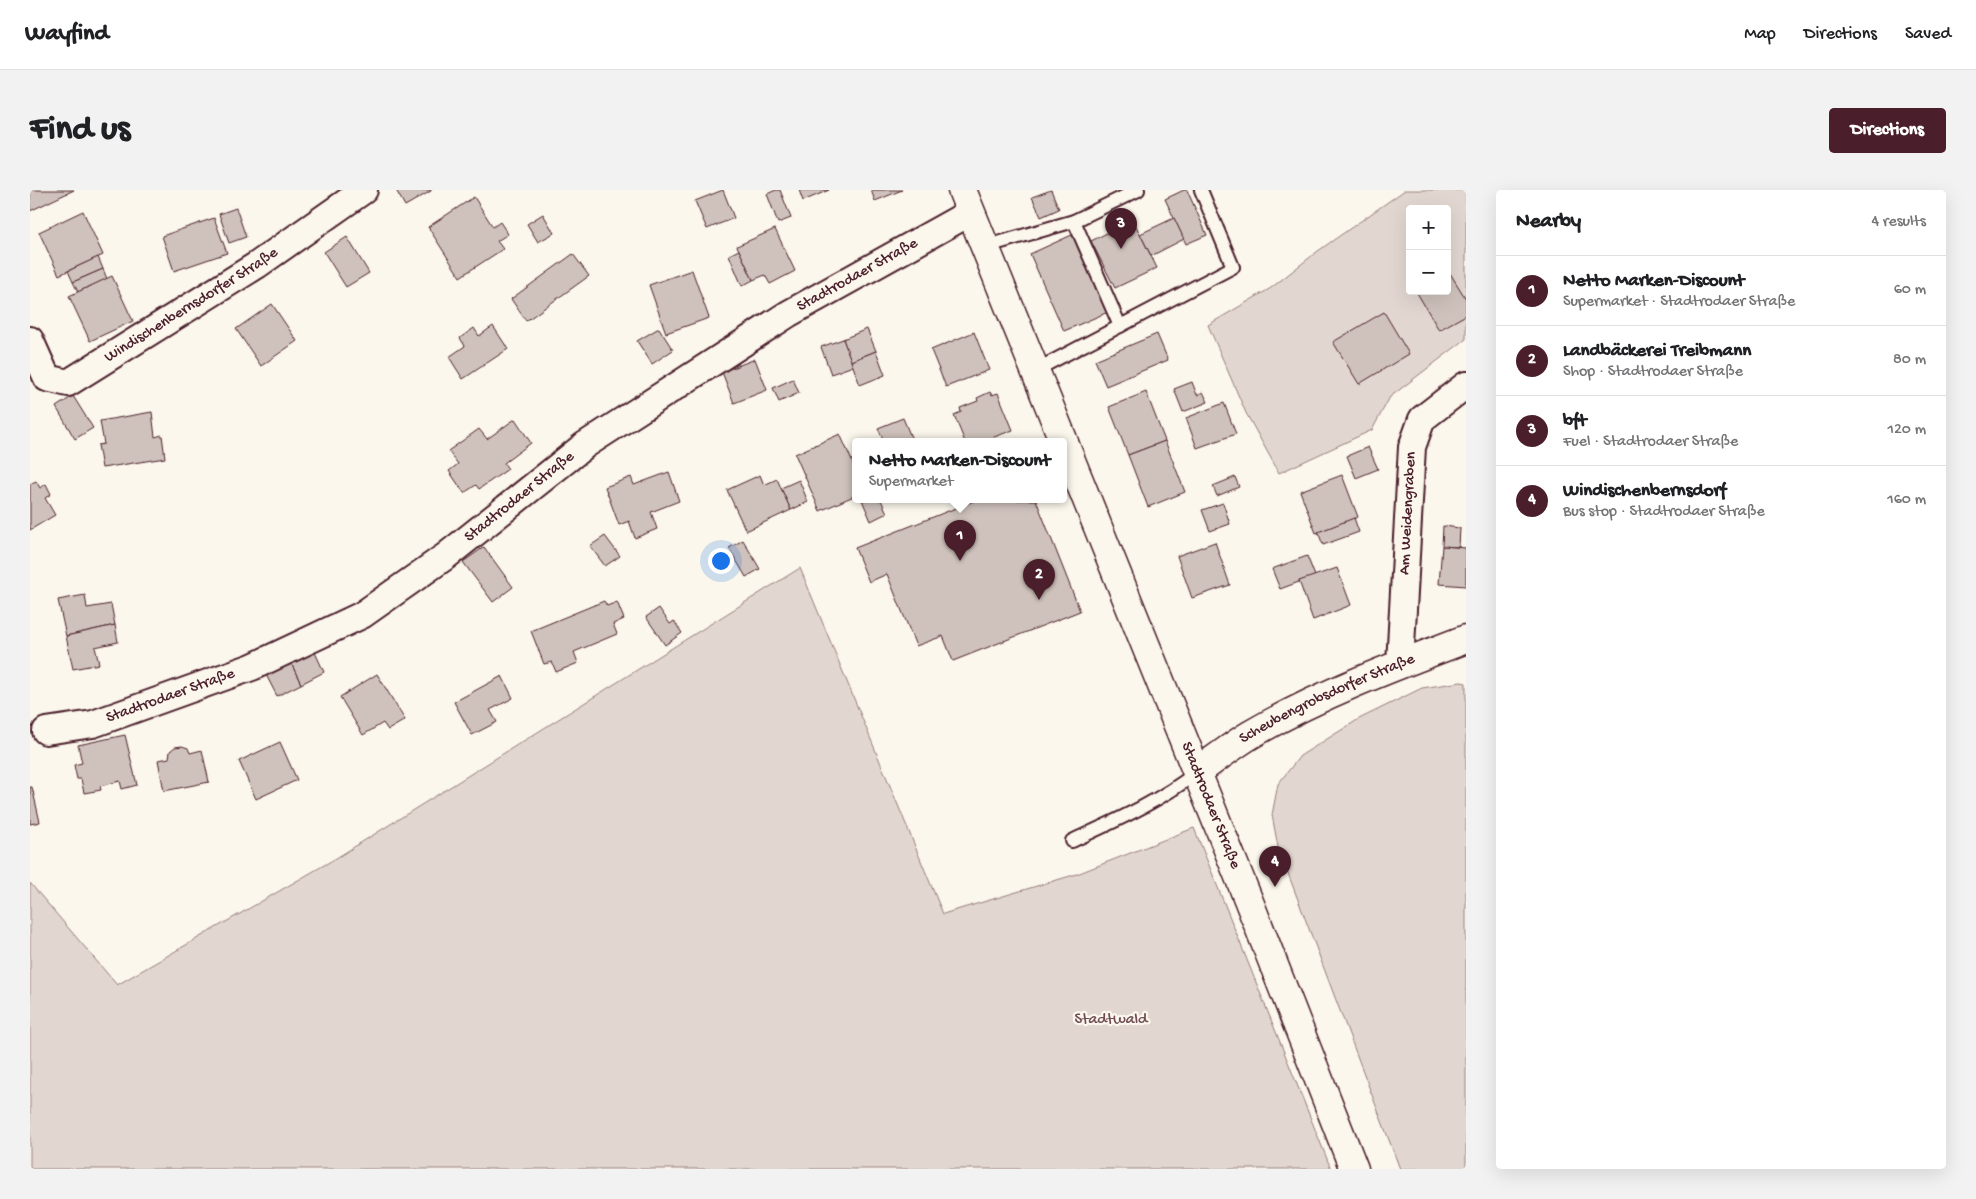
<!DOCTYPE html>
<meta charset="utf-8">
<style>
body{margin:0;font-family:"Gochi Hand",sans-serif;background:#f2f2f2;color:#202124}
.controls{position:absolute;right:15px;top:15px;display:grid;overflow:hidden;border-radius:5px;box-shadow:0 5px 20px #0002}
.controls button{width:45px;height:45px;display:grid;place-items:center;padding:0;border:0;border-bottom:1px solid #e0e0e0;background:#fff;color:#202124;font:25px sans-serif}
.you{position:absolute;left:690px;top:370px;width:18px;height:18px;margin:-12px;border:4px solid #fff;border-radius:50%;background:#1a73e8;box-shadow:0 0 0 8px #1a73e833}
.badge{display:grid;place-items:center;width:32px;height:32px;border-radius:50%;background:#4a1f2b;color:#fff;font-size:16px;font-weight:700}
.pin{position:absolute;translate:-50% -41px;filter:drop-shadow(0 1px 2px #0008)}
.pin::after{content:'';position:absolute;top:26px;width:18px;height:15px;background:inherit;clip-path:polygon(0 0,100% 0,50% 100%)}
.popup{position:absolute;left:822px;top:248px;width:215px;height:65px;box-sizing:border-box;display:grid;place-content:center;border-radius:5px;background:#fff;filter:drop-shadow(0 1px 4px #0005);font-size:16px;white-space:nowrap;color:#757577}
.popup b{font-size:19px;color:#202124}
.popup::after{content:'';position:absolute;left:50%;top:100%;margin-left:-10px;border:10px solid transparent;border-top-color:#fff}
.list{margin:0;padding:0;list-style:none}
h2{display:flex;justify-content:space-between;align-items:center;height:65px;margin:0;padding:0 20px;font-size:21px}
h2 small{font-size:16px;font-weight:400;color:#757577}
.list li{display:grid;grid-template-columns:32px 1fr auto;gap:15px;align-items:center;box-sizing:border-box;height:70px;padding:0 20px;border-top:1px solid #e0e0e0}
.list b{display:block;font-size:19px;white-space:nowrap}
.list p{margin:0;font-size:16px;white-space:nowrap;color:#757577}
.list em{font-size:16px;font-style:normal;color:#757577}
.map{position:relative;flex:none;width:1436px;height:979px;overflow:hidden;border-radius:5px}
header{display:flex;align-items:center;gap:30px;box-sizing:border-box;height:70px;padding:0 25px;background:#fff;border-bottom:1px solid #e0e0e0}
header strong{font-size:24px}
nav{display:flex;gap:28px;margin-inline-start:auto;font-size:18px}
.intro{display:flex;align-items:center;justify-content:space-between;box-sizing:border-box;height:120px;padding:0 30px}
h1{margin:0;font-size:35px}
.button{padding:12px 22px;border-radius:5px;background:#4a1f2b;color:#fff;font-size:18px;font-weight:700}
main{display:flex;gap:30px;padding:0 30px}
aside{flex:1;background:#fff;border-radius:5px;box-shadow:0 5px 20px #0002}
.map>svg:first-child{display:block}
</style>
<header>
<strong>Wayfind</strong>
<nav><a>Map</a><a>Directions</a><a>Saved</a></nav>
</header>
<div class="intro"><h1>Find us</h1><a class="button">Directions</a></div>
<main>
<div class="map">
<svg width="1436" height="979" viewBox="0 0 1436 979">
<rect width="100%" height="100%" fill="#fbf7ec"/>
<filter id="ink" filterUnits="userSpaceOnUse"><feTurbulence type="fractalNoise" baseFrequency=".02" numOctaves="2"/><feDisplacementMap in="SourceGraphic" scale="10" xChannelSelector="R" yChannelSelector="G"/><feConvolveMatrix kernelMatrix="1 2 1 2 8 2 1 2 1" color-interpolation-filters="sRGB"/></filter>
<g filter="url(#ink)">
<g fill="#e2d7d0" stroke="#967b7e" fill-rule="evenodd">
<path d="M 1375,0 L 1436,0 L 1436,149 L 1360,207 L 1342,240 L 1249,283 L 1216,223 L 1178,135 L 1241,98 L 1288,61 ZM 1380,19 L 1417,19 L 1417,101 L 1380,101 Z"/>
<polygon points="770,378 913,724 1047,684 1164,638 1301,979 0,979 0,693 87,795 308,667"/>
<polygon points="1431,492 1436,493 1436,979 1370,979 1248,657 1242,625 1248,594 1270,566 1329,529 1392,498"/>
</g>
<g fill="#cfc2bc" stroke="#4a1f2b">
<polygon points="0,0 44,0 0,21"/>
<polygon points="366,0 401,0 401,1 375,16"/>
<polygon points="693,0 704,28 677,39 665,11"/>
<polygon points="746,0 750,0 761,28 748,33 737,4"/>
<polygon points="769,0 799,0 773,11"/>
<polygon points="841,0 872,0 845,11"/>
<polygon points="1021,0 1029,19 1011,27 1002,7"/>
<polygon points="1154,0 1157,0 1177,45 1156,54 1135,9"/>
<polygon points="444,7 463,37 470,32 478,44 467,51 473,59 430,87 398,37"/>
<polygon points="206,18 216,47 199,53 189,24"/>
<polygon points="53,21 73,65 29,85 9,42"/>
<polygon points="513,24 524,43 508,52 497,34"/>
<polygon points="184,28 197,63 144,81 132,46"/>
<polygon points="1144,28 1154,49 1121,66 1110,44"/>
<polygon points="1103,30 1127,78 1085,98 1061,51"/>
<polygon points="745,39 765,81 740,94 735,85 723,90 707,56"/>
<polygon points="1044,44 1078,122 1034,141 1000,64"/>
<polygon points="317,47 339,83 316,97 294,62"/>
<polygon points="709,60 723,90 712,96 699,65"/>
<polygon points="543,64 559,86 496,131 481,109"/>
<polygon points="68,67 73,79 43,92 38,81"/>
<polygon points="73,79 77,89 48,102 43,92"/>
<polygon points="662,80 679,128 636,143 619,95"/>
<polygon points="1418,80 1436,109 1436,125 1409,140 1386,101 1417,101"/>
<polygon points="82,86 103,131 60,151 39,106"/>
<polygon points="242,114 267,151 231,176 206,139"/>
<polygon points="1354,122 1379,164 1329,194 1303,152"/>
<polygon points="463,136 478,159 433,189 419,167 435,156 430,148 444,138 449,146"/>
<polygon points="629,138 643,160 622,174 607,151"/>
<polygon points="837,139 846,161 821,171 813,149"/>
<polygon points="944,142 959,180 916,197 901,160"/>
<polygon points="1127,144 1138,170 1076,196 1065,170"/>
<polygon points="813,149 823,176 801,184 791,157"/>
<polygon points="846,161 855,185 830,195 821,171"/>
<polygon points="725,169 737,200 704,213 692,182"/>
<polygon points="763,189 769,203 749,212 743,198"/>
<polygon points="1162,192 1167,205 1173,202 1178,212 1153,222 1144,199"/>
<polygon points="960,202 962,205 968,203 983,240 951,252 935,252 924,225 931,222 930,218 948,211 947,208"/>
<polygon points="1116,202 1135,251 1098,265 1079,217"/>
<polygon points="43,206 63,238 45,249 26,217"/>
<polygon points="1194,213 1206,244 1167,258 1156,228"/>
<polygon points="122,222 125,247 132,245 135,268 72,278 68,255 74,254 70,231"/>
<polygon points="873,228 883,252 854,252 848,238"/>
<polygon points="485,229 501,253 474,273 478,279 449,299 446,295 434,303 419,281 428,274 418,261 449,239 457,249"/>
<polygon points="810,244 826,280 826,305 790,321 765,264"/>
<polygon points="1135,251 1155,302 1118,317 1098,265"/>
<polygon points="1338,257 1348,279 1326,288 1317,266"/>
<polygon points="639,282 649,311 621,322 627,339 605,348 599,331 589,335 575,297 601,287 604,295"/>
<polygon points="730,285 734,295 747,289 761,320 716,341 697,300"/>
<polygon points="1312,285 1328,327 1286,343 1270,301"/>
<polygon points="1205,287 1209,297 1187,306 1183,296"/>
<polygon points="769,290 778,312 761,320 751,298"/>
<polygon points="6,291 10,298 16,294 21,304 15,308 25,325 0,340 0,294"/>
<polygon points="832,310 851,310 857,323 841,331"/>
<polygon points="946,310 1006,310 1050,421 923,471 913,446 886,456 857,384 839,392 825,358"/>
<polygon points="1193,313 1200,334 1180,341 1172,320"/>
<polygon points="1324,328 1329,342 1293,355 1288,342"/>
<polygon points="1413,336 1430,338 1429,357 1412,356"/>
<polygon points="575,346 590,366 575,376 560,356"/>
<polygon points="713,350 730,379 716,387 699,358"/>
<polygon points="1185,352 1200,395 1162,408 1147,366"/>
<polygon points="1412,356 1436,358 1436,396 1409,394"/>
<polygon points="454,357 483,397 463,412 433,372"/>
<polygon points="1277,366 1285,386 1250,399 1242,379"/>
<polygon points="1307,378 1321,415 1283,430 1269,391"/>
<polygon points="55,405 57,418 81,414 85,435 36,446 28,410"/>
<polygon points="574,411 577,416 587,412 594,429 583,434 587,444 544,462 548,473 526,482 522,472 514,474 501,441"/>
<polygon points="629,418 640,434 644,431 652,443 635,455 616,427"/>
<polygon points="85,435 88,452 65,457 69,474 43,479 36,446"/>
<polygon points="283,458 294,482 271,494 259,469"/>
<polygon points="259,469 271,494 247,506 234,481"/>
<polygon points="347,484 375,530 358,540 353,533 333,545 310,507"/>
<polygon points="472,486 483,508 460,520 467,532 442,545 424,512"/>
<polygon points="95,545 107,595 92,599 90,591 70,596 71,600 54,603 51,589 47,589 44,575 52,573 48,555"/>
<polygon points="250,552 267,590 226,609 209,571"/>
<polygon points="152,556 158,558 160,563 172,560 179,592 134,601 128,570 139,568 140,561 145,557"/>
<polygon points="0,597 2,597 10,632 0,634"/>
</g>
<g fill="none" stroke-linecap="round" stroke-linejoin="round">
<g stroke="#4a1f2b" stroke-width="16">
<g id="service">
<polyline points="1044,31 1090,136"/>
<polyline points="954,57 1044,31 1108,0"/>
<polyline points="1004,181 1203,77 1171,0"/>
<path d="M 1042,651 C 1085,631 1129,612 1167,582"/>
</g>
</g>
<g stroke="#4a1f2b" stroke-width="30">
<g id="minor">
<path id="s1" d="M 0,150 L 17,188 L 38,193 L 227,75 L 334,0"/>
<path id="s2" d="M 1370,474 L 1382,257 L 1392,229 L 1436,195"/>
<path id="s3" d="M 16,541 L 63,534 L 222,477 L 332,425 L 416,366 L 555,255 L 758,124 L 941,22"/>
</g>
</g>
<g stroke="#4a1f2b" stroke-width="31">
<g id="secondary">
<polyline points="932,0 1034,252"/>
<path id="s4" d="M 1034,253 L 1218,709 L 1324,979"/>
<path id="s5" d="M 1167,582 C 1184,570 1202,556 1220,545 C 1288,505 1362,477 1436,449"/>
</g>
</g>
<use href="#service" stroke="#fbf7ec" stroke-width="12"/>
<use href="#minor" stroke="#fbf7ec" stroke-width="26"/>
<use href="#secondary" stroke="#fbf7ec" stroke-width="28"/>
</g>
</g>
<g text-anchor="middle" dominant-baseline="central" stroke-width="4.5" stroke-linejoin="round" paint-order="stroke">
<g font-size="16" fill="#4a1f2b" stroke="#fbf7ec">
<text stroke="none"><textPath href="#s3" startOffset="940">Stadtrodaer Straße</textPath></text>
<text stroke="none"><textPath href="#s1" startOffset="209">Windischenbernsdorfer Straße</textPath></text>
<text stroke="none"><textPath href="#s3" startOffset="535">Stadtrodaer Straße</textPath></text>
<text stroke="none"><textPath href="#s2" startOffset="151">Am Weidengraben</textPath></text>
<text stroke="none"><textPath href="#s3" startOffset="130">Stadtrodaer Straße</textPath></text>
<text stroke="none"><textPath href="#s5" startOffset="150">Scheubengrobsdorfer Straße</textPath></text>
<text stroke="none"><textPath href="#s4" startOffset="391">Stadtrodaer Straße</textPath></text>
</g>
<g font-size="16" fill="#704d54" stroke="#fbf7ec">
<text x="1081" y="830">Stadtwald</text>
</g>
</g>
</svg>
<div class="controls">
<button>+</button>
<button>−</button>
</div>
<div class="you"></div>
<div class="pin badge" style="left:930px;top:371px">1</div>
<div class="popup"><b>Netto Marken-Discount</b>Supermarket</div>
<div class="pin badge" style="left:1009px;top:410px">2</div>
<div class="pin badge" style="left:1091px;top:59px">3</div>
<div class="pin badge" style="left:1245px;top:697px">4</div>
</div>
<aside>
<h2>Nearby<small>4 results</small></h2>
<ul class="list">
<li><span class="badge">1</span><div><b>Netto Marken-Discount</b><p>Supermarket · Stadtrodaer Straße</p></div><em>60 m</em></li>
<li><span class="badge">2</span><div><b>Landbäckerei Treibmann</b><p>Shop · Stadtrodaer Straße</p></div><em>80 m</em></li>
<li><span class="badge">3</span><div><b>bft</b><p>Fuel · Stadtrodaer Straße</p></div><em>120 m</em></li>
<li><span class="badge">4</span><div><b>Windischenbernsdorf</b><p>Bus stop · Stadtrodaer Straße</p></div><em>160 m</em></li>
</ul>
</aside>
</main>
